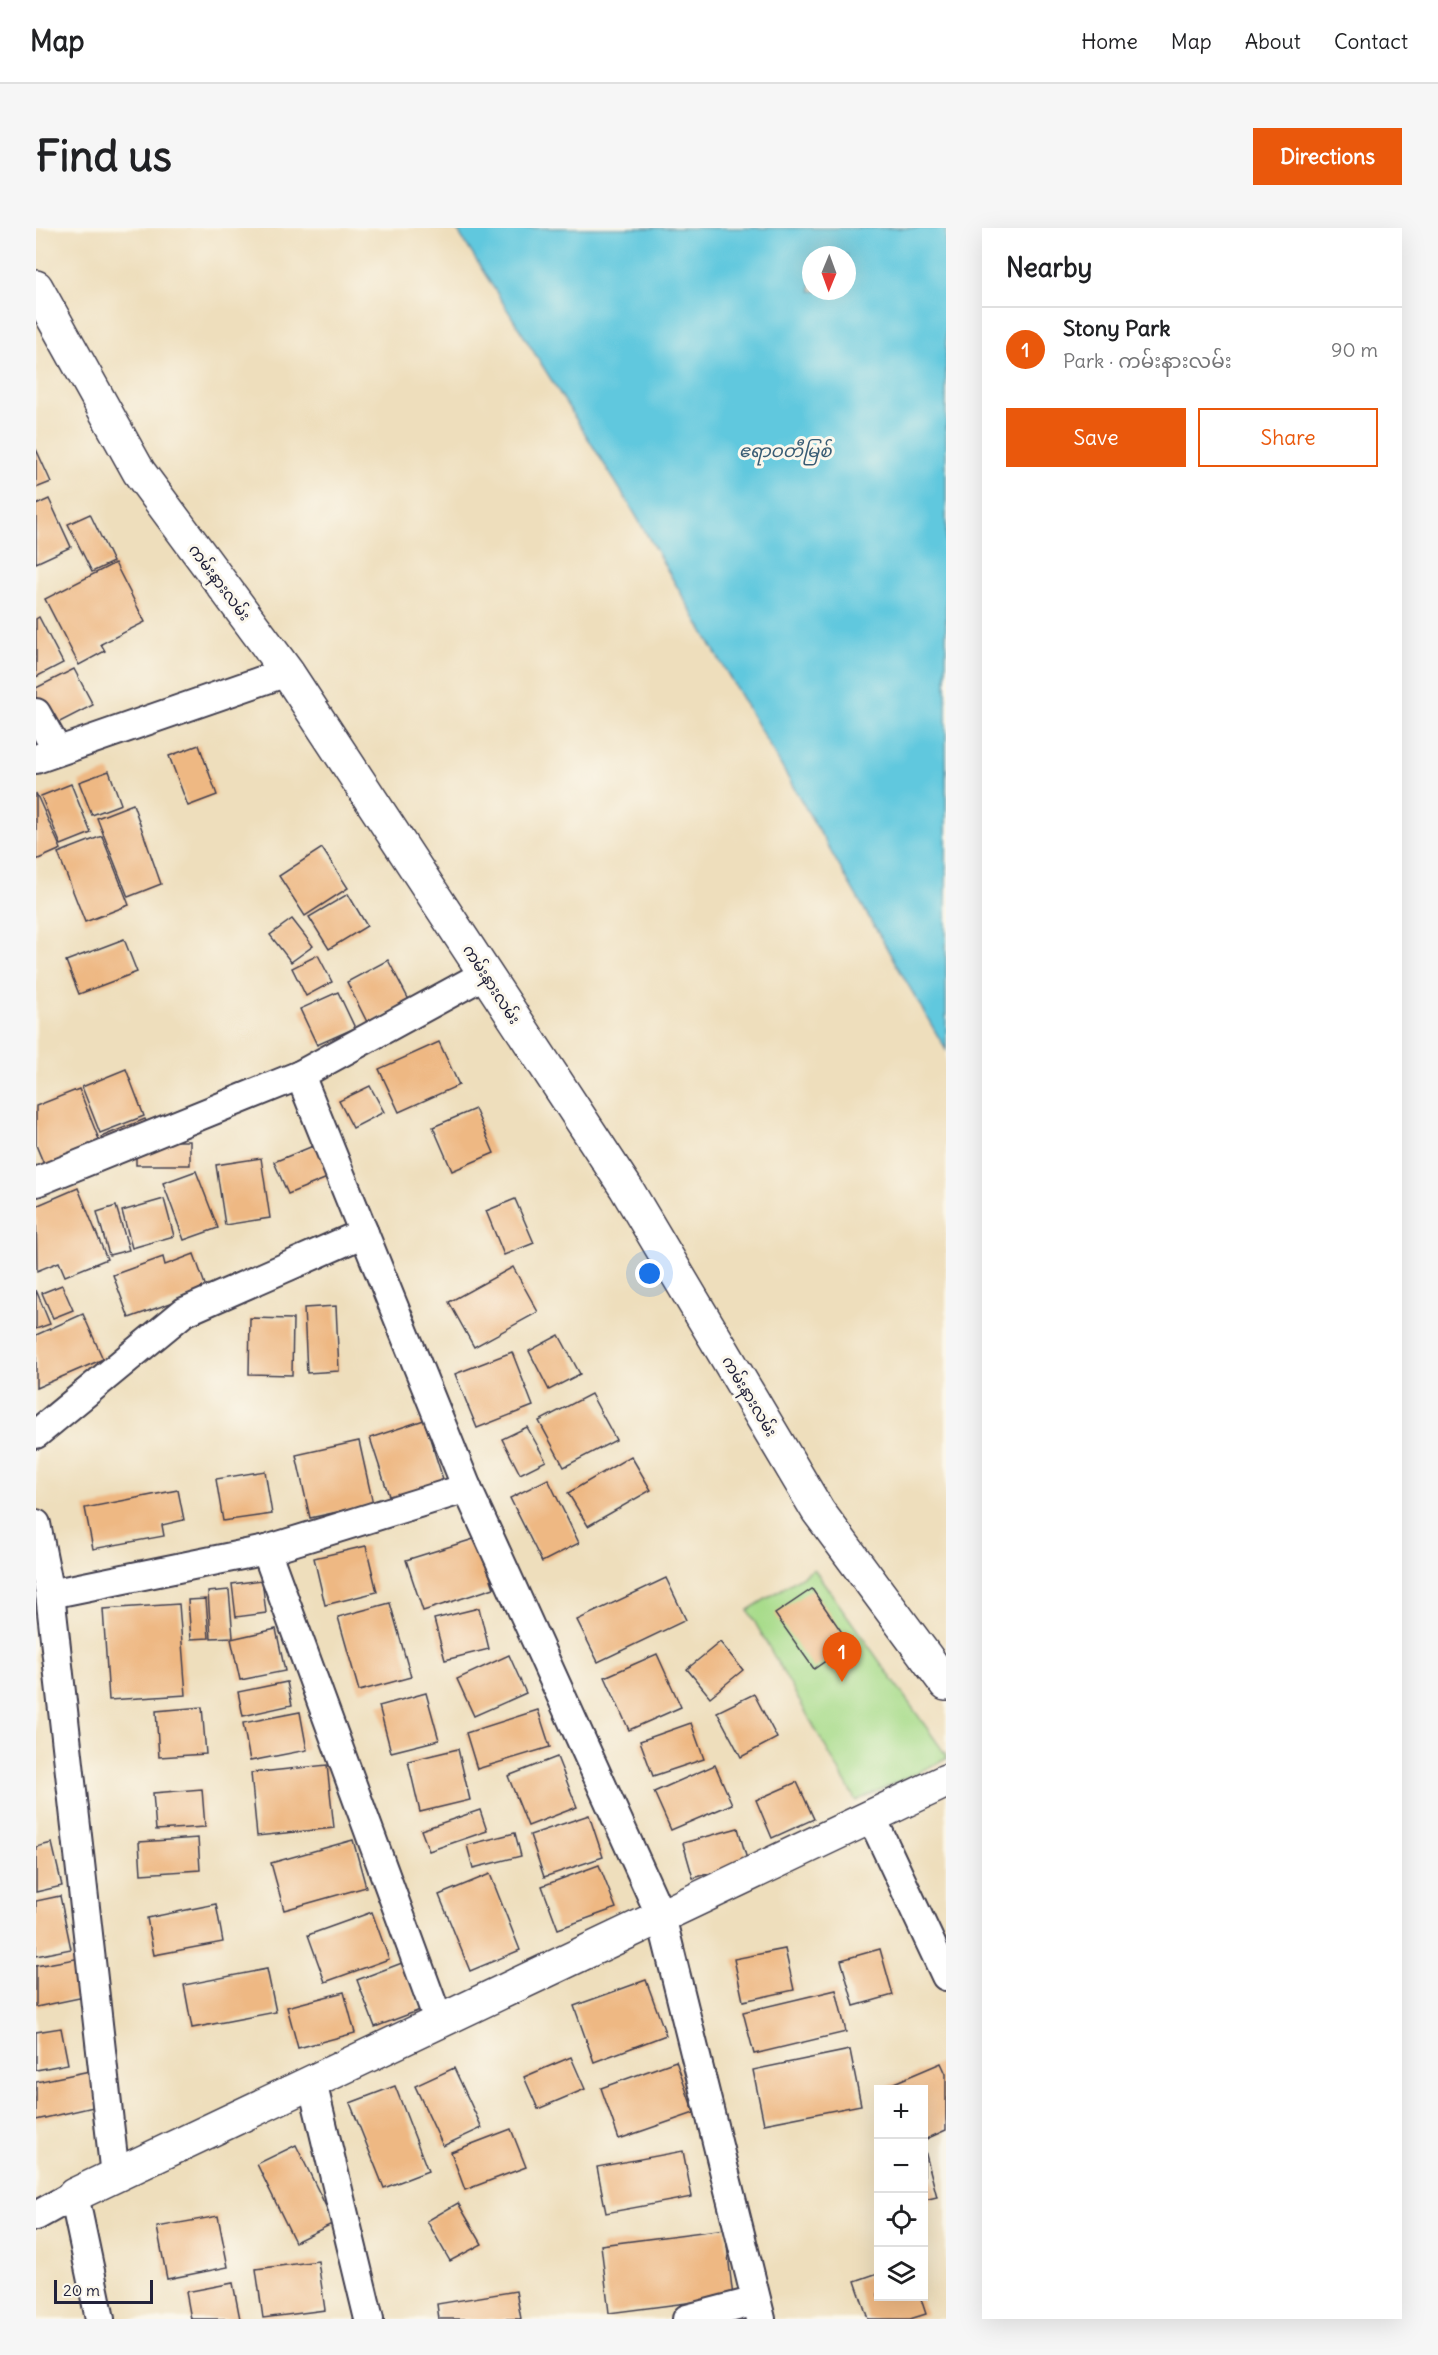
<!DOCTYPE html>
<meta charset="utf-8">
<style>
body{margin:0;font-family:Delius,"Noto Sans Myanmar",sans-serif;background:#f6f6f6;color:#202124}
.controls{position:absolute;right:18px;bottom:18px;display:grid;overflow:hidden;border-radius:0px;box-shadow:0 6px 24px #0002}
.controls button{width:54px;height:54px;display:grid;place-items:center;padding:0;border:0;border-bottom:2px solid #e0e0e0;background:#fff;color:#202124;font:30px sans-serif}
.compass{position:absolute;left:766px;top:18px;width:54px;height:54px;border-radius:50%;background:#fff;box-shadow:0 6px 24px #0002;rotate:181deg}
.scale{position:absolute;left:18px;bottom:15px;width:99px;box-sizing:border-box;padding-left:6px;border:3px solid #22223b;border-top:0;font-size:16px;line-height:21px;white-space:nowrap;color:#22223b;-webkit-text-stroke:4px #fbf7ec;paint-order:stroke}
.you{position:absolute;left:614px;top:1046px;width:21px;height:21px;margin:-15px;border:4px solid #fff;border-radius:50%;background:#1a73e8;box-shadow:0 0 0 9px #1a73e833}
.badge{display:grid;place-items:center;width:39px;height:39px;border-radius:50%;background:#ea580c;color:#fff;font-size:20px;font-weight:700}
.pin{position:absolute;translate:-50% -50px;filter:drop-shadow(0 2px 3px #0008)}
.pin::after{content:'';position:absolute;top:32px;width:21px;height:18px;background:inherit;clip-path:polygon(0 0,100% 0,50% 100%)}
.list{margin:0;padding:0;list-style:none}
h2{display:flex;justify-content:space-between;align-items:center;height:78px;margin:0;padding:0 24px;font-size:26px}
h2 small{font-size:20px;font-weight:400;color:#757577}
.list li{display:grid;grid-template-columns:39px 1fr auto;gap:18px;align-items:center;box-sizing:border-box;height:84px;padding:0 24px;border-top:2px solid #e0e0e0}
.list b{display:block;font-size:22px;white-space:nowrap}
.list p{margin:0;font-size:20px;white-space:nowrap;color:#757577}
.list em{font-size:20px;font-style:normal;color:#757577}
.actions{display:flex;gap:12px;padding:18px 24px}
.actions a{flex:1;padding:14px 0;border:2px solid #ea580c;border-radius:0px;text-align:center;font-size:21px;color:#ea580c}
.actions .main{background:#ea580c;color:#fff}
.icon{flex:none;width:33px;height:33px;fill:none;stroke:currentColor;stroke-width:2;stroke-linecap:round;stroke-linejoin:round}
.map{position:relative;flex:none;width:910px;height:2091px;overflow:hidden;border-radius:0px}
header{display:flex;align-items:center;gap:36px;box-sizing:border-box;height:84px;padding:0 30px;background:#fff;border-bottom:2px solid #e0e0e0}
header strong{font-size:28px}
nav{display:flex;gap:33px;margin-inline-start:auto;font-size:21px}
.intro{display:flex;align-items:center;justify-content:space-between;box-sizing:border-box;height:144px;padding:0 36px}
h1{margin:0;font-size:42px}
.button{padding:15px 27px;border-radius:0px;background:#ea580c;color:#fff;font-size:21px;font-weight:700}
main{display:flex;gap:36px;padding:0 36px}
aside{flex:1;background:#fff;border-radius:0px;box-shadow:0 6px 24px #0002}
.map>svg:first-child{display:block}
</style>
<header>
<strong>Map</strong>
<nav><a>Home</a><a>Map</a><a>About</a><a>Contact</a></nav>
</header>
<div class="intro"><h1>Find us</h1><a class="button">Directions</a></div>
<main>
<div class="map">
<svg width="910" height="2091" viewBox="0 0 910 2091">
<rect width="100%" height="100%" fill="#fbf7ec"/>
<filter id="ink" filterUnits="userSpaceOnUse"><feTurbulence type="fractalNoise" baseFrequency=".0167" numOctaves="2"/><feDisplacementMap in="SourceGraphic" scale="12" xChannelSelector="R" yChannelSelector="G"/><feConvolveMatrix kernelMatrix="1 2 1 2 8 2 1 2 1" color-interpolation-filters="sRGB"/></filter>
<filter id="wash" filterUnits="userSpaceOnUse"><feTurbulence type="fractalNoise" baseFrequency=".008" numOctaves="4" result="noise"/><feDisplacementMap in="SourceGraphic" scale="24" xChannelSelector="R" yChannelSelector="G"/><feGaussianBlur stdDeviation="1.35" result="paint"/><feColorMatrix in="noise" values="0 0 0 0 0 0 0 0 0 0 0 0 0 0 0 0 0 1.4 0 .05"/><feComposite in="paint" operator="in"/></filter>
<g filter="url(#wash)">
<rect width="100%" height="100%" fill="#eedebc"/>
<polygon fill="#a8dc8b" stroke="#657f63" stroke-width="1.5" points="778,1341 910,1527 910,1531 820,1573 712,1382"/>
<path fill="#61c8de" stroke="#42758c" stroke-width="1.5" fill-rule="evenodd" d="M 420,0 L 910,0 L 910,822 L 592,274 ZM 775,27 L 811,27 L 811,63 L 775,63 Z"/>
<g id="blocks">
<g fill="#eeb883">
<polygon points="0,221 15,254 0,260"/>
<polygon points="13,271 35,319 0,335 0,277"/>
<polygon points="54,286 77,334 56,344 32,296"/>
<polygon points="79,335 109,394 65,416 69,423 43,437 9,371"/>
<polygon points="3,389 27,435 0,449 0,391"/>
<polygon points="38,441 57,477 14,499 0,472 0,460"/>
<polygon points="163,517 181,567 152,578 133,528"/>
<polygon points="73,543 85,576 56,587 43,554"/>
<polygon points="35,556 55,605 25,617 5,568"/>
<polygon points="0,565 25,621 0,632"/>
<polygon points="97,576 125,656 92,669 61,590"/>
<polygon points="66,608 93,677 49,694 22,625"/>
<polygon points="286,620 312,660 269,688 243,648"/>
<polygon points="312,666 331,698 293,721 273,689"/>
<polygon points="256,691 277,718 255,734 234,707"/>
<polygon points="88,711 101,744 43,766 30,733"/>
<polygon points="282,727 296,754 270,768 256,740"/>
<polygon points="352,732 374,774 332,796 311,754"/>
<polygon points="302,764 319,800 281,817 264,781"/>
<polygon points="403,814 423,857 363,884 343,841"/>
<polygon points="90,841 108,888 64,905 46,859"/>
<polygon points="334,858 348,884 317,900 303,873"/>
<polygon points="43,861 68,924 12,946 0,917 0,878"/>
<polygon points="439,881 458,925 416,943 397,899"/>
<polygon points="109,891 115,906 71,924 65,909"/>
<rect x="100" y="913" width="54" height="24"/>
<polygon points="282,916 296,948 252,966 238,934"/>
<polygon points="225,930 234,990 189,997 180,937"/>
<polygon points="160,943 182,1000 148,1012 127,955"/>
<polygon points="42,960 71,1031 29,1048 23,1034 1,1043 0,978"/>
<polygon points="128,971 138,1008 96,1020 86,983"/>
<polygon points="479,971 498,1015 468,1027 450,983"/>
<polygon points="80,978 93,1022 73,1027 61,984"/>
<polygon points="158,1026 172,1065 143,1072 93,1090 77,1047 127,1029 129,1037"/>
<polygon points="477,1039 502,1084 438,1119 413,1074"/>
<polygon points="26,1057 37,1082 17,1090 6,1065"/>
<polygon points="0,1062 14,1096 0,1101"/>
<polygon points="300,1078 303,1143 271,1145 268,1080"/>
<polygon points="47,1086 67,1131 0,1160 0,1107"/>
<polygon points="214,1090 257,1091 256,1147 213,1146"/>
<polygon points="523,1107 544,1146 513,1162 493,1123"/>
<polygon points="476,1124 497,1178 441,1200 419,1146"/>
<polygon points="555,1166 580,1212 528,1239 503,1193"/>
<polygon points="388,1192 408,1254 354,1271 334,1210"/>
<polygon points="491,1199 510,1233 484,1246 466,1211"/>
<polygon points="323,1213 337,1276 274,1290 260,1227"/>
<polygon points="595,1228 615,1262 552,1298 532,1265"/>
<polygon points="229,1243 236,1286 187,1293 180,1251"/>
<polygon points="512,1251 543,1315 506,1334 474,1270"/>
<polygon points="142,1262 148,1292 126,1297 128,1308 57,1321 49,1280"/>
<polygon points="441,1310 458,1360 387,1383 370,1332"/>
<polygon points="330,1318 341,1364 289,1377 278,1330"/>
<polygon points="630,1350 650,1392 562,1434 541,1392"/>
<polygon points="226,1352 230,1385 200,1389 196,1356"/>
<polygon points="776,1361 814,1416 778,1441 739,1386"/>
<polygon points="193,1362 197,1409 175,1410 172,1364"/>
<polygon points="170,1371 173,1410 155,1411 152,1372"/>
<polygon points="354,1375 375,1449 323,1463 302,1389"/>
<polygon points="143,1376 150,1467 73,1472 67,1381"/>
<polygon points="443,1380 453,1421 409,1432 398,1391"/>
<polygon points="240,1401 249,1443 204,1452 195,1411"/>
<polygon points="684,1414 707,1442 674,1469 651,1441"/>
<polygon points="621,1426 645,1479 593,1502 569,1449"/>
<polygon points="473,1427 490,1465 438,1488 421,1451"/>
<polygon points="251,1454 256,1477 207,1488 202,1464"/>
<polygon points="390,1465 403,1512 355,1524 343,1478"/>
<polygon points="718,1466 741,1510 705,1529 681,1484"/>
<polygon points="166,1479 170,1526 123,1529 120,1483"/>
<polygon points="502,1482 514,1519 441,1541 430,1505"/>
<polygon points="264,1484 271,1522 214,1533 207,1495"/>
<polygon points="655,1495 668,1531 617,1548 604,1513"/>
<polygon points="422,1521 434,1572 384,1584 372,1533"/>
<polygon points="521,1529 541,1579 492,1598 472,1548"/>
<polygon points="291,1537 298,1600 221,1608 215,1545"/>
<polygon points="679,1537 696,1576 635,1602 618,1564"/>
<polygon points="761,1554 778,1591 736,1610 720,1572"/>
<polygon points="166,1561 169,1599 120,1602 117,1565"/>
<polygon points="444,1582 451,1603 393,1623 385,1602"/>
<polygon points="553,1587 567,1629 508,1649 494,1607"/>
<polygon points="702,1600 712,1635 657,1650 647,1615"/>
<polygon points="479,1605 485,1628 437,1640 431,1617"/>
<polygon points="162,1610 164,1642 105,1646 103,1614"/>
<polygon points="317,1612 330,1659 248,1682 235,1635"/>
<polygon points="16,1615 26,1658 0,1664 0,1619"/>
<polygon points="563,1637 580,1680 522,1701 506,1658"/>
<polygon points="454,1646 484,1722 434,1743 403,1667"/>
<polygon points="24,1668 35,1721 0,1728 0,1673"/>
<polygon points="180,1676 187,1714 118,1727 111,1690"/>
<polygon points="336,1684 353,1731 289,1754 272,1707"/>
<polygon points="749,1721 758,1762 707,1773 698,1731"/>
<polygon points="844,1721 857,1767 818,1778 805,1732"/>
<polygon points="50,1729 58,1767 0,1779 0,1738"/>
<polygon points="366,1735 384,1782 339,1799 321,1752"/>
<polygon points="231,1741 240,1784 156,1800 148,1757"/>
<polygon points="610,1752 630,1807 558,1834 538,1778"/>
<polygon points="800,1762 810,1804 718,1826 707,1784"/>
<polygon points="308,1764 319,1805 262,1820 251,1779"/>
<polygon points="25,1800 32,1836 0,1842 0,1804"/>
<polygon points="814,1822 825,1877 728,1896 717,1842"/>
<polygon points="535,1829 549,1861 502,1881 488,1849"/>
<polygon points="640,1833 658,1885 583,1911 565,1860"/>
<polygon points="905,1835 910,1846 910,1902 888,1912 888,1862 853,1862 851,1858"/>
<polygon points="418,1840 446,1900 407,1918 379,1858"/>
<polygon points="54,1843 62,1878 0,1892 0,1854"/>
<polygon points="359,1858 392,1943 348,1960 314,1875"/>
<polygon points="475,1901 490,1939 429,1962 415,1924"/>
<polygon points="260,1917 298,1995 259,2014 221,1936"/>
<polygon points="647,1923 656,1969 570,1985 561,1939"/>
<polygon points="889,1923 901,1969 888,1972 888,1924"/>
<polygon points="422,1975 446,2016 414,2033 391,1993"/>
<polygon points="182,1988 192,2039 131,2051 121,1999"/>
<polygon points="689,2001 697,2069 573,2085 565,2017"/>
<polygon points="282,2033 289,2082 227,2090 220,2041"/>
<polygon points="842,2045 842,2068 884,2068 890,2086 874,2091 832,2091 819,2053"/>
<polygon points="197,2055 204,2091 155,2091 150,2064"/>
<polygon points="480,2063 485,2091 403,2091 401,2076"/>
</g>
</g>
</g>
<g filter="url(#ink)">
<use href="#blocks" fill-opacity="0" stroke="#413e4e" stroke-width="1.5"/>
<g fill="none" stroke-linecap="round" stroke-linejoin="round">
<g stroke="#413e4e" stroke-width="32">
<g id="minor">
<polyline points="0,485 21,522"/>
<polyline points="0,531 251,444"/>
<polyline points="264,847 431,1260 625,1688 725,2091"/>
<polyline points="0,954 264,847 449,746"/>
<polyline points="0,1206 148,1084 328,1005"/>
<polyline points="0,1296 14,1366 79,1948"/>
<polyline points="230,1322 403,1794"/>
<polyline points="14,1366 230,1322 431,1260"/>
<polyline points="835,1588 910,1748"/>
<polyline points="276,1854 333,2091"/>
<polyline points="0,1988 38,1967 64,2091"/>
<polyline points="651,2091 720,2073"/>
</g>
</g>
<g stroke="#413e4e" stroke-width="36">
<g id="tertiary">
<polyline points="0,59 103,244 251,444 590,960 782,1283 910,1456"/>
<polyline points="38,1967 910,1553"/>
</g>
</g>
<use href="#minor" stroke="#fff" stroke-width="28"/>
<use href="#tertiary" stroke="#fff" stroke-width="33"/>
</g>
</g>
<g text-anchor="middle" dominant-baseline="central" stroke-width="6" stroke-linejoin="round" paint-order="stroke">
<g font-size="16" fill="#22223b" stroke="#fbf7ec">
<text transform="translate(184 354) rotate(53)">ကမ်းနားလမ်း</text>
<text transform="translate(456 756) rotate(57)">ကမ်းနားလမ်း</text>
<text transform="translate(714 1168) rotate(59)">ကမ်းနားလမ်း</text>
</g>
<g font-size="18" font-style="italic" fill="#385c74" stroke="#fbf7ec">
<text x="749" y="222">ဧရာဝတီမြစ်</text>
</g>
</g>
</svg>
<div class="controls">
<button>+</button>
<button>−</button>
<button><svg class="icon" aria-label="locate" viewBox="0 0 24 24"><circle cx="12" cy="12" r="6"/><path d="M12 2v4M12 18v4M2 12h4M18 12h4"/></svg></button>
<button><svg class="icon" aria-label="layers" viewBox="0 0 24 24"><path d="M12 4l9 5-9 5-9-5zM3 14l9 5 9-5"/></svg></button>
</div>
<svg class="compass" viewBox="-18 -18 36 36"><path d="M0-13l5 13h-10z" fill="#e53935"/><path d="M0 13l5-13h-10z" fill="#757577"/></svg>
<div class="scale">20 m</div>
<div class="you"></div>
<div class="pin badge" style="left:806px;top:1454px">1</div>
</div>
<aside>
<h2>Nearby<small></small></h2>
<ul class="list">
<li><span class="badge">1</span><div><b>Stony Park</b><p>Park · ကမ်းနားလမ်း</p></div><em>90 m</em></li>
</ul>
<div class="actions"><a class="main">Save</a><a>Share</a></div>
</aside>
</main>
